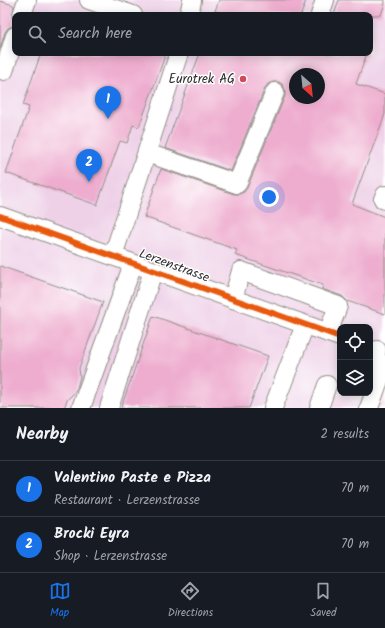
<!DOCTYPE html>
<meta charset="utf-8">
<style>
body{margin:0;font-family:Kalam,sans-serif;background:#20242c;color:#f1f3f6}
.controls{position:absolute;right:12px;bottom:12px;display:grid;overflow:hidden;border-radius:8px;box-shadow:0 2px 10px #0003}
.controls button{width:36px;height:36px;display:grid;place-items:center;padding:0;border:0;border-bottom:1px solid #363941;background:#171b24;color:#f1f3f6;font:20px sans-serif}
.compass{position:absolute;left:289px;top:68px;width:36px;height:36px;border-radius:50%;background:#171b24;box-shadow:0 2px 10px #0003;rotate:153deg}
.you{position:absolute;left:269px;top:197px;width:14px;height:14px;margin:-10px;border:3px solid #fff;border-radius:50%;background:#1a73e8;box-shadow:0 0 0 6px #1a73e833}
.badge{display:grid;place-items:center;width:26px;height:26px;border-radius:50%;background:#1a73e8;color:#fff;font-size:13px;font-weight:700}
.pin{position:absolute;translate:-50% -33px;filter:drop-shadow(0 1px 2px #0008)}
.pin::after{content:'';position:absolute;top:21px;width:14px;height:12px;background:inherit;clip-path:polygon(0 0,100% 0,50% 100%)}
.list{margin:0;padding:0;list-style:none}
h2{display:flex;justify-content:space-between;align-items:center;height:52px;margin:0;padding:0 16px;font-size:17px}
h2 small{font-size:13px;font-weight:400;color:#9ea1a6}
.list li{display:grid;grid-template-columns:26px 1fr auto;gap:12px;align-items:center;box-sizing:border-box;height:56px;padding:0 16px;border-top:1px solid #363941}
.list b{display:block;font-size:15px;white-space:nowrap}
.list p{margin:0;font-size:13px;white-space:nowrap;color:#9ea1a6}
.list em{font-size:13px;font-style:normal;color:#9ea1a6}
.icon{flex:none;width:22px;height:22px;fill:none;stroke:currentColor;stroke-width:2;stroke-linecap:round;stroke-linejoin:round}
.map{position:relative;flex:none;width:385px;height:408px;overflow:hidden}
.search{position:absolute;background:#171b24;box-shadow:0 2px 10px #0003;left:12px;right:12px;top:12px;height:44px;display:flex;align-items:center;gap:10px;box-sizing:border-box;padding:0 14px;border-radius:8px;color:#9ea1a6;font-size:15px}
.sheet{height:164px;background:#171b24}
nav{display:flex;justify-content:space-around;align-items:center;box-sizing:border-box;height:56px;border-top:1px solid #363941;background:#171b24;font-size:11px;color:#9ea1a6}
nav a{display:grid;justify-items:center;gap:2px}
nav .on{color:#1a73e8}
.map>svg:first-child{display:block}
</style>
<div class="map">
<svg width="385" height="408" viewBox="0 0 385 408">
<rect width="100%" height="100%" fill="#fff"/>
<filter id="ink" filterUnits="userSpaceOnUse"><feTurbulence type="fractalNoise" baseFrequency=".025" numOctaves="2"/><feDisplacementMap in="SourceGraphic" scale="8" xChannelSelector="R" yChannelSelector="G"/><feConvolveMatrix kernelMatrix="1 2 1 2 8 2 1 2 1" color-interpolation-filters="sRGB"/></filter>
<filter id="wash" filterUnits="userSpaceOnUse"><feTurbulence type="fractalNoise" baseFrequency=".012" numOctaves="4" result="noise"/><feDisplacementMap in="SourceGraphic" scale="16" xChannelSelector="R" yChannelSelector="G"/><feGaussianBlur stdDeviation="0.9" result="paint"/><feColorMatrix in="noise" values="0 0 0 0 0 0 0 0 0 0 0 0 0 0 0 0 0 1.4 0 .05"/><feComposite in="paint" operator="in"/></filter>
<g filter="url(#wash)">
<rect width="100%" height="100%" fill="#f7f1e3"/>
<path fill="#eed0e7" fill-rule="evenodd" d="M 0,0 L 385,0 L 385,408 L 0,408 ZM 15,15 L 370,15 L 370,53 L 15,53 ZM 295,74 L 319,74 L 319,98 L 295,98 ZM 340,327 L 370,327 L 370,393 L 340,393 Z"/>
<g id="blocks">
<g fill="#eeadcf" fill-rule="evenodd">
<polygon points="219,0 306,0 301,15 227,15 215,11"/>
<polygon points="339,0 385,0 385,3 381,15 334,15"/>
<polygon points="0,1 13,5 14,7 12,17 14,22 13,26 8,28 5,32 0,49"/>
<polygon points="41,53 166,53 139,127 133,125 127,143 120,141 97,205 6,173 29,107 23,105"/>
<path d="M 200,53 L 367,53 L 356,84 L 385,94 L 385,114 L 352,204 L 385,217 L 385,314 L 347,301 L 342,296 L 322,289 L 323,285 L 235,255 L 237,250 L 144,217 L 161,169 L 234,194 L 239,194 L 244,192 L 247,188 L 285,96 L 285,90 L 283,85 L 279,82 L 273,82 L 268,84 L 265,88 L 231,171 L 165,148 ZM 295,74 L 319,74 L 319,98 L 295,98 Z"/>
<polygon points="0,266 103,302 79,368 80,377 77,388 73,394 67,400 64,408 0,408"/>
<polygon points="153,316 268,356 249,408 121,408"/>
</g>
</g>
</g>
<g filter="url(#ink)">
<use href="#blocks" fill-opacity="0" stroke="#918e87" stroke-width="1"/>
<g fill="none" stroke-linecap="round" stroke-linejoin="round">
<g stroke="#918e87" stroke-width="20">
<g id="minor">
<polyline points="89,0 133,15"/>
<polyline points="22,15 27,0"/>
<polyline points="189,15 192,0"/>
<polyline points="320,15 325,0"/>
<polyline points="4,71 15,36"/>
<polyline points="147,153 237,184 275,92"/>
<polyline points="385,195 383,199 385,200"/>
<polyline points="0,216 340,337"/>
<polyline points="113,256 179,53"/>
<polyline points="233,299 241,271 338,306 328,333"/>
<polyline points="370,370 377,350"/>
<polyline points="81,408 133,264"/>
<polyline points="109,408 153,271"/>
<polyline points="273,408 305,325"/>
<polyline points="319,408 327,385"/>
<polyline points="369,408 385,364"/>
</g>
</g>
<use href="#minor" stroke="#fff" stroke-width="18"/>
<g stroke="#fff" stroke-width="8">
<polyline id="cycleway" points="0,216 340,337"/>
</g>
<use href="#cycleway" stroke="#e8590c" stroke-width="6"/>
</g>
</g>
<circle fill="#d1495b" stroke="#fff" stroke-width="1.5" cx="243" cy="79" r="4"/>
<g text-anchor="middle" dominant-baseline="central" stroke-width="3" stroke-linejoin="round" paint-order="stroke">
<g font-size="13" fill="#2b2b2b" stroke="#fff" text-anchor="end">
<text x="235" y="79">Eurotrek AG</text>
</g>
<g font-size="13" fill="#2b2b2b" stroke="#fff">
<text transform="translate(174 266) rotate(20)">Lerzenstrasse</text>
</g>
</g>
</svg>
<div class="controls">
<button><svg class="icon" aria-label="locate" viewBox="0 0 24 24"><circle cx="12" cy="12" r="6"/><path d="M12 2v4M12 18v4M2 12h4M18 12h4"/></svg></button>
<button><svg class="icon" aria-label="layers" viewBox="0 0 24 24"><path d="M12 4l9 5-9 5-9-5zM3 14l9 5 9-5"/></svg></button>
</div>
<svg class="compass" viewBox="-18 -18 36 36"><path d="M0-13l5 13h-10z" fill="#e53935"/><path d="M0 13l5-13h-10z" fill="#9ea1a6"/></svg>
<div class="you"></div>
<div class="pin badge" style="left:108px;top:119px">1</div>
<div class="pin badge" style="left:89px;top:182px">2</div>
<div class="search"><svg class="icon" aria-label="search" viewBox="0 0 24 24"><circle cx="10" cy="10" r="6"/><path d="M15 15l6 6"/></svg>Search here</div>
</div>
<section class="sheet">
<h2>Nearby<small>2 results</small></h2>
<ul class="list">
<li><span class="badge">1</span><div><b>Valentino Paste e Pizza</b><p>Restaurant · Lerzenstrasse</p></div><em>70 m</em></li>
<li><span class="badge">2</span><div><b>Brocki Eyra</b><p>Shop · Lerzenstrasse</p></div><em>70 m</em></li>
</ul>
</section>
<nav>
<a class="on"><svg class="icon" aria-label="map" viewBox="0 0 24 24"><path d="M3 6l6-2 6 2 6-2v14l-6 2-6-2-6 2zM9 4v14M15 6v14"/></svg>Map</a>
<a><svg class="icon" aria-label="directions" viewBox="0 0 24 24"><path d="M12 3l9 9-9 9-9-9zM9 14v-3h6M13 9l2 2-2 2"/></svg>Directions</a>
<a><svg class="icon" aria-label="saved" viewBox="0 0 24 24"><path d="M7 4h10v16l-5-4-5 4z"/></svg>Saved</a>
</nav>
